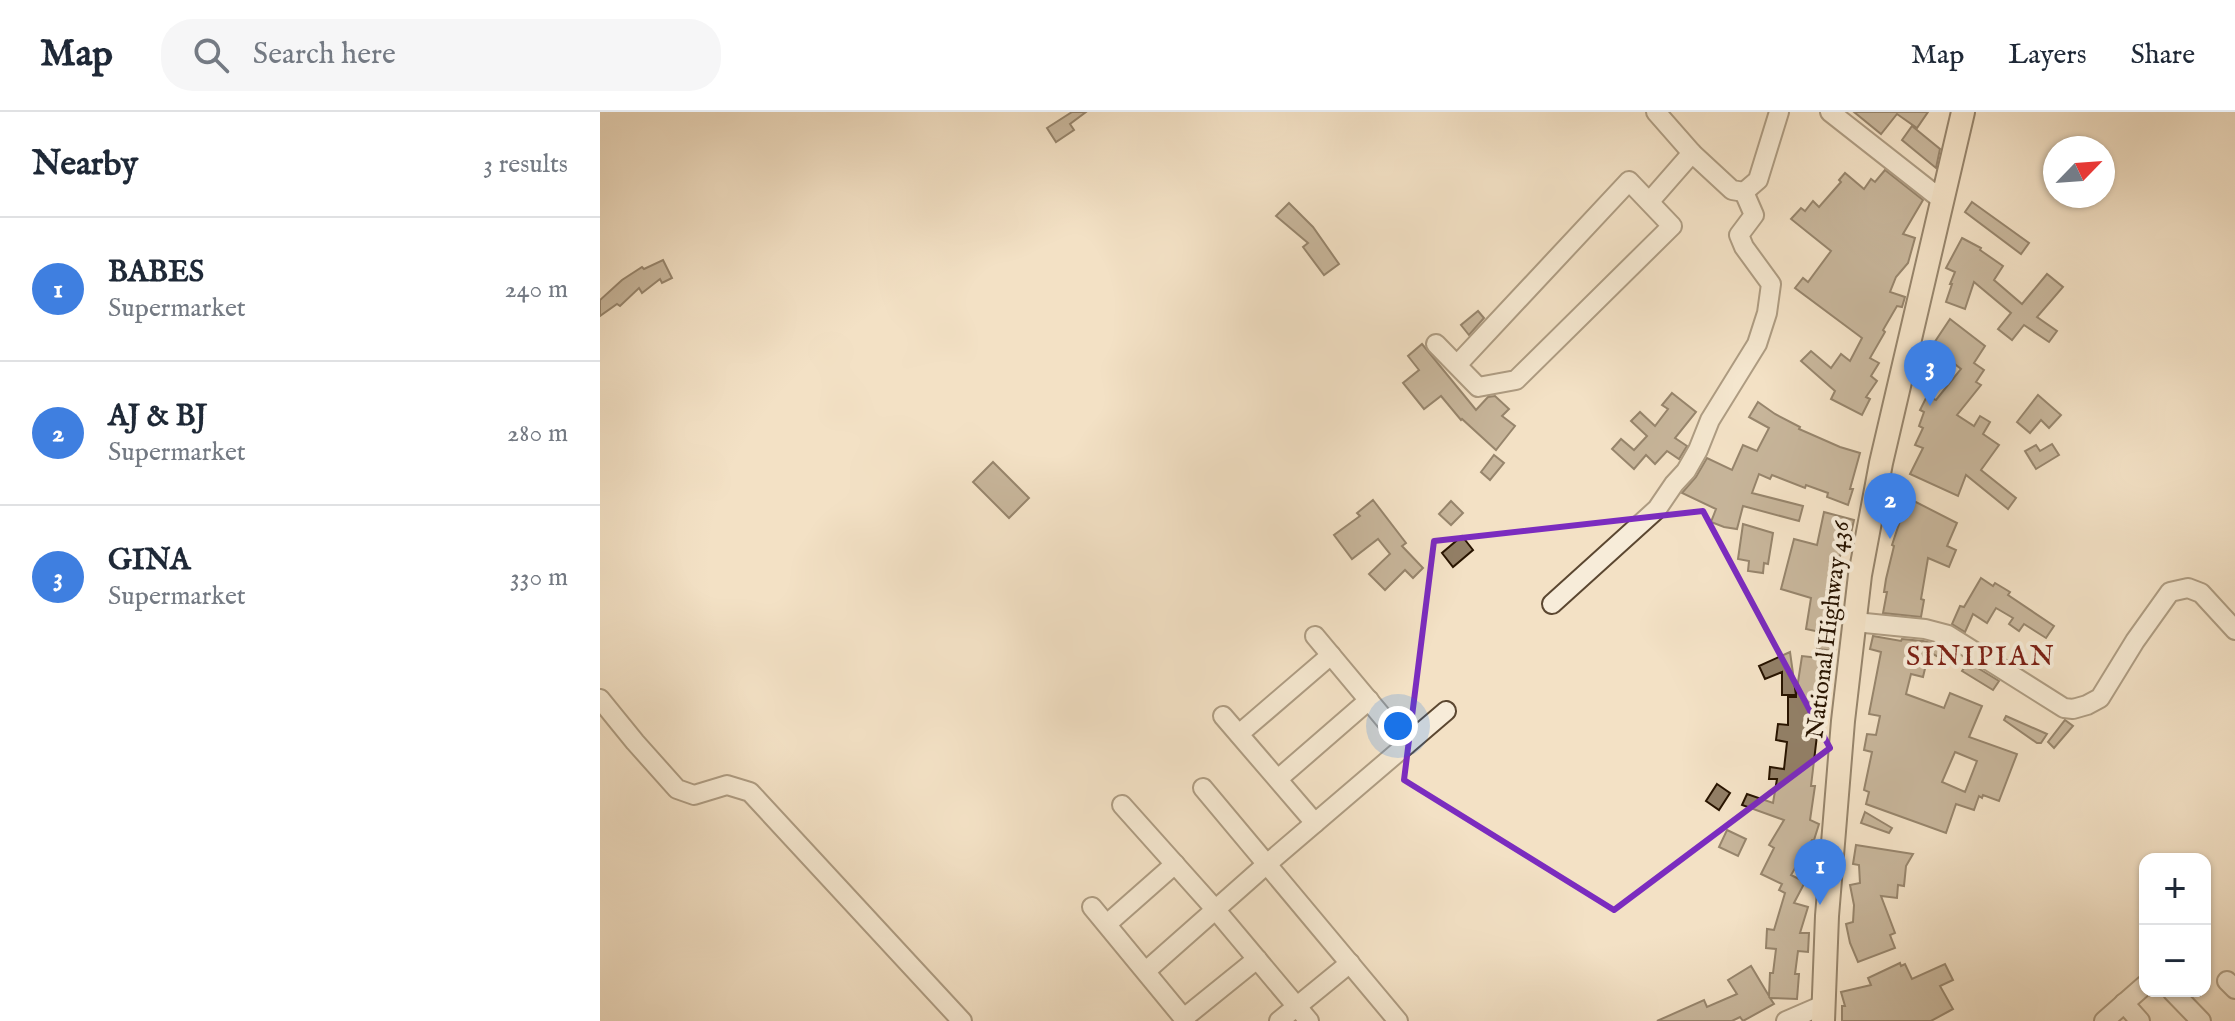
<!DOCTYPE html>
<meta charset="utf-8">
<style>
body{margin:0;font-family:"IM FELL English",serif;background:#f6f6f7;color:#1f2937}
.controls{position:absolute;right:24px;bottom:24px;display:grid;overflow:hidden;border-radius:16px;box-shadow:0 2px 6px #0004}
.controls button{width:72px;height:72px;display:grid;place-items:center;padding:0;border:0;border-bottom:2px solid #e0e1e3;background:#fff;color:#1f2937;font:40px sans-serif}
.compass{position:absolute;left:1443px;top:24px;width:72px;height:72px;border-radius:50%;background:#fff;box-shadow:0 2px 6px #0004;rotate:65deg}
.you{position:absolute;left:798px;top:614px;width:28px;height:28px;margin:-20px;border:6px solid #fff;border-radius:50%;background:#1a73e8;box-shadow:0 0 0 12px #1a73e833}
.badge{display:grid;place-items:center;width:52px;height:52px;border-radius:50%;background:#0b8043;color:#fff;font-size:26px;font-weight:700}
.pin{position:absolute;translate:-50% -66px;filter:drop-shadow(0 2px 4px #0008)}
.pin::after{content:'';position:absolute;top:42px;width:28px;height:24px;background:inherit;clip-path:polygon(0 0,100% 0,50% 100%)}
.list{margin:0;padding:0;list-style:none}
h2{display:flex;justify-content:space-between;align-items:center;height:104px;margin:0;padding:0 32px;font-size:34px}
h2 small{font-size:26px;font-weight:400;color:#747a83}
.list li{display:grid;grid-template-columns:52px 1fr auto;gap:24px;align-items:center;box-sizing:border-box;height:144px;padding:0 32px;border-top:2px solid #e0e1e3}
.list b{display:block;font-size:30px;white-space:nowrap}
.list p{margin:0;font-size:26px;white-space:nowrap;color:#747a83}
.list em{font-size:26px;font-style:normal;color:#747a83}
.icon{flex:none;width:44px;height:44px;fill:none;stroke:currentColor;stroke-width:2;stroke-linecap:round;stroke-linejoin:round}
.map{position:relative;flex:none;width:1635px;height:909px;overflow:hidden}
header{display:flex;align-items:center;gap:48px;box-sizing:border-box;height:112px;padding:0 40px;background:#fff;border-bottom:2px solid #e0e1e3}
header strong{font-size:38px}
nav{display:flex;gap:44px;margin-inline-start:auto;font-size:28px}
.search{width:560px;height:72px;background:#f6f6f7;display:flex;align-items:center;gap:20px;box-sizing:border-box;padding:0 28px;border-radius:32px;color:#747a83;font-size:30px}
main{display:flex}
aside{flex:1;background:#fff}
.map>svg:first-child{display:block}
</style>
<header>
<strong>Map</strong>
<div class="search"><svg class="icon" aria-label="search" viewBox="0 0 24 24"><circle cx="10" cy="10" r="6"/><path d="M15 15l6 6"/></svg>Search here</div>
<nav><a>Map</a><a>Layers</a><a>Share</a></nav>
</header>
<main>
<aside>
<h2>Nearby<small>3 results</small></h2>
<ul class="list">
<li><span class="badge" style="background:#3f7fe0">1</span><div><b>BABES</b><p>Supermarket</p></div><em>240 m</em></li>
<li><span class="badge" style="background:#3f7fe0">2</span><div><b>AJ &amp; BJ</b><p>Supermarket</p></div><em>280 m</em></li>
<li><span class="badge" style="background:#3f7fe0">3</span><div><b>GINA</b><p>Supermarket</p></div><em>330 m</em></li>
</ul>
</aside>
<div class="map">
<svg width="1635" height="909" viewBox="0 0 1635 909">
<rect width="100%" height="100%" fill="#f3e1c5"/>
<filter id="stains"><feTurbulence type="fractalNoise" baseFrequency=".0025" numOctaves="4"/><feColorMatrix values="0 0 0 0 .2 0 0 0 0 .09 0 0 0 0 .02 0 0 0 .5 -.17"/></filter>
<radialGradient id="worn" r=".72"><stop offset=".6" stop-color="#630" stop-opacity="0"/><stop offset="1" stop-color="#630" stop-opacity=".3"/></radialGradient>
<g fill="#927f66" stroke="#281400" stroke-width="2" fill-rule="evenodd">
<polygon points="472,0 486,0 470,12 474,18 456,30 447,16"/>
<polygon points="1254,0 1328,0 1317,16 1297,2 1281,22"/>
<polygon points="1312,14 1340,37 1336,56 1302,28"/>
<polygon points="1285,58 1323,88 1303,122 1315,126 1308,151 1296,165 1290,180 1305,185 1302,195 1297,194 1283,218 1285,220 1270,246 1279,251 1271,264 1277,269 1266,285 1270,287 1262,303 1231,287 1235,279 1201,249 1211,239 1231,256 1241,242 1250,249 1262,226 1195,176 1203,166 1208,170 1231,139 1191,107 1201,96 1205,99 1213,89 1219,95 1241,70 1239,68 1245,61 1264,77 1271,67 1275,70"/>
<polygon points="1372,90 1429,131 1421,142 1365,100"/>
<polygon points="689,91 713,115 739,152 724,163 703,135 708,131 676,104"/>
<polygon points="1362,126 1381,136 1380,138 1403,154 1394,168 1422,192 1447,162 1463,175 1437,205 1457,219 1449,230 1424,213 1412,228 1398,217 1411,201 1374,170 1365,197 1346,190 1352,172 1350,172 1355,160 1346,156"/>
<polygon points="63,148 72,166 62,171 60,167 42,181 39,176 20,194 17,192 0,204 0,188 22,168 42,155 44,157"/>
<polygon points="878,199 884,206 869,223 861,213"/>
<polygon points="1350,207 1385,234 1374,251 1384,258 1376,270 1381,273 1357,303 1374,314 1380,304 1390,310 1383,322 1399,333 1381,358 1416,386 1408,397 1366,363 1358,384 1310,362 1323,336 1315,333 1323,316 1319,314 1324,300 1320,298 1327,284 1336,288 1361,257 1332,234"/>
<polygon points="822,232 876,298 888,285 895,284 909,297 902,304 915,314 896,338 862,307 861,308 841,284 824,297 803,271 819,258 808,244"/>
<polygon points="1072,281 1096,300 1075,326 1087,334 1079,347 1067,339 1055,352 1046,343 1034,357 1012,337 1021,327 1034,338 1047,324 1031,309 1040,300 1055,314 1068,297 1062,293"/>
<polygon points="1438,283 1461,303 1449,316 1441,308 1430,321 1417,310"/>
<polygon points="1158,290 1175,302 1200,315 1199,317 1240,335 1260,341 1250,377 1253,377 1248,393 1227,385 1228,381 1206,373 1205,376 1172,363 1170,367 1159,362 1152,381 1203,394 1199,409 1143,394 1137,417 1124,415 1111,410 1116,397 1082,381 1096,365 1107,346 1132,358 1143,333 1157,339 1169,316 1149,305"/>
<polygon points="1452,332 1459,343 1436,357 1425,339 1436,333 1440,339"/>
<polygon points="894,343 904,351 890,368 881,360"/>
<polygon points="393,350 429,386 409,406 373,370"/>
<polygon points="1304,384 1357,411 1347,434 1356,438 1349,455 1328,446 1321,487 1324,488 1321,505 1283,501 1287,480 1284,480 1286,467 1294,434 1292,433 1304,397 1299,395"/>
<polygon points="773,388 806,431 802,434 823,456 813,466 805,458 785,478 769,462 790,442 778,427 752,447 734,423 760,404 757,401"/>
<polygon points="851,389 863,401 851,413 839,402"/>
<polygon points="1224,400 1254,408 1249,430 1243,429 1234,475 1242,476 1235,539 1217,537 1220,520 1206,517 1211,486 1181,477 1194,427 1217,433"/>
<polygon points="1143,412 1173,421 1168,452 1164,451 1163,461 1148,459 1149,449 1138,447"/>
<polygon points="862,424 873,438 853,455 842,441"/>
<polygon points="1381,466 1393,474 1395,471 1410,480 1408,483 1454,514 1446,526 1424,512 1419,519 1409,512 1413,506 1396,496 1387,511 1373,502 1365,520 1352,512 1360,494 1364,495"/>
<path d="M 1273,524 L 1301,529 L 1302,527 L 1323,529 L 1343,534 L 1355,541 L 1350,551 L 1329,540 L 1323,565 L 1311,562 L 1306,582 L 1344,596 L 1350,581 L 1382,594 L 1369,625 L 1417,642 L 1399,689 L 1383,683 L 1382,686 L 1379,684 L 1374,698 L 1356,692 L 1346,721 L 1266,692 L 1269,680 L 1264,678 L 1272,640 L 1264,638 L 1267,622 L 1276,623 L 1280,604 L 1269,602 L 1281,540 L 1270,537 ZM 1355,640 L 1377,649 L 1365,680 L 1342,670 Z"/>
<polygon points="1190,540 1196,583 1202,544 1219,546 1217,566 1221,566 1222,584 1222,602 1220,602 1218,615 1211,674 1215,674 1210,708 1219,712 1214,728 1212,728 1191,763 1205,770 1194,791 1208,795 1200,821 1209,821 1208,840 1198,839 1195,862 1199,862 1197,887 1170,886 1174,892 1143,909 1140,905 1132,909 1057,909 1104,888 1107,895 1137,882 1128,868 1151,854 1169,884 1170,861 1173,861 1176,837 1166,836 1167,817 1174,818 1185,781 1179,778 1182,772 1161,762 1174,736 1169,733 1184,708 1142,693 1147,682 1173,691 1177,667 1169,667 1170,655 1184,657 1187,630 1176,628 1178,612 1188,613 1188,585 1196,585 1196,583 1182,583 1182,560 1165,567 1159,554"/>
<polygon points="1368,550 1399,569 1393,578 1362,559"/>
<polygon points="1406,604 1447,622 1441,631 1437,631 1404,608"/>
<polygon points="1465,608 1473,614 1454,636 1448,630"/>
<polygon points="1117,672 1130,681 1119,698 1106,689"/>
<polygon points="1265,700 1292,716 1289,721 1261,711"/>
<polygon points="1127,718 1146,727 1138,744 1119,735"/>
<polygon points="1256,733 1313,742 1306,754 1304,774 1298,773 1297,786 1281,784 1295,821 1290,823 1295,836 1258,850 1250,831 1246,812 1253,810 1254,793 1250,773 1260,771 1259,753 1253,752"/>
<polygon points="1300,851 1301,854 1305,852 1312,867 1345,852 1353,868 1340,874 1353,897 1331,909 1242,909 1242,894 1245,894 1241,880 1271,873 1268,866"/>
</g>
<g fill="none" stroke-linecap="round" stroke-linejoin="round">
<g stroke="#5b4731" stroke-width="22">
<g id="minor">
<polyline points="1056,0 1092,41 1132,78 1144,80"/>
<polyline points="1230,0 1342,88"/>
<polyline points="1144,80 1158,68 1179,0"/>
<polyline points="1050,89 1092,41"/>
<polyline points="836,232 878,275 916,268 1072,114 1029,69 857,253"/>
<polyline points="952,492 1057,397 1074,372 1086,359 1098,338 1110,308 1157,232 1167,201 1171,172 1144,135 1139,123 1154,103 1144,80"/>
<polyline points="1255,510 1325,517 1348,523 1464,596 1473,597 1487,593 1500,586 1535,529 1570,480 1588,476 1601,481 1635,518"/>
<polyline points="715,524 806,633"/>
<polyline points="0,587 35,630 77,677 94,683 127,673 150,680 362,909"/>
<polyline points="623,604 715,711"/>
<polyline points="639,622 731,543"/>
<polyline points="678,667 769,588"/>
<polyline points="603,676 798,909"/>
<polyline points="522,693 615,797 709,909"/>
<polyline points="492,795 586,909"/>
<polyline points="507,812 575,752"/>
<polyline points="546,859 667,752 846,599"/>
<polyline points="1627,869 1635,877"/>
<polyline points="1572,879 1601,909"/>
<polyline points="1524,891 1540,909"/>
<polyline points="584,906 657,847"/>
<polyline points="679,909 750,851"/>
<polyline points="1186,909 1223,893"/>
<polyline points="1504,909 1545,873"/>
</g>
</g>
<g stroke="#281400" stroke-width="26">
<polyline id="major" points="1223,909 1227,804 1235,707 1243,609 1260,463 1281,351 1363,0"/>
</g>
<use href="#minor" stroke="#f7ecd9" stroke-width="18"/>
<use href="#major" stroke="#f3e1c5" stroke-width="22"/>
</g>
<path d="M0 0H1635V909H0ZM 1103,399 L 1230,636 L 1014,798 L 804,668 L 834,429 Z" fill="#f3e1c5" fill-opacity=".55" fill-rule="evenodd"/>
<path fill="none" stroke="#7b2cbf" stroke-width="6" stroke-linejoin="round" d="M 1103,399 L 1230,636 L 1014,798 L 804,668 L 834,429 Z"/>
<g text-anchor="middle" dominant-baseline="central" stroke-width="8" stroke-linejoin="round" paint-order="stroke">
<g font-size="24" fill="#281400" stroke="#f7ecd9">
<text transform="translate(1229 518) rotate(-83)">National Highway 436</text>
</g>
<g font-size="28" letter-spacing="2" fill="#7a1f14" stroke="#f7ecd9">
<text x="1381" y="545">SINIPIAN</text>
</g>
</g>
<rect width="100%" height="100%" filter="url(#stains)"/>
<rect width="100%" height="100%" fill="url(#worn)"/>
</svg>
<div class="controls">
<button>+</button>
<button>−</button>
</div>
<svg class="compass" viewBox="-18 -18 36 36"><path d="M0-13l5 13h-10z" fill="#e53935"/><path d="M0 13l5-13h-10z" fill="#747a83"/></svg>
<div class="you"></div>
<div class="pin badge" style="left:1220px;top:793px;background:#3f7fe0">1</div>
<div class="pin badge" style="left:1290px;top:427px;background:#3f7fe0">2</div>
<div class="pin badge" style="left:1330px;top:294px;background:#3f7fe0">3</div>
</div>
</main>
